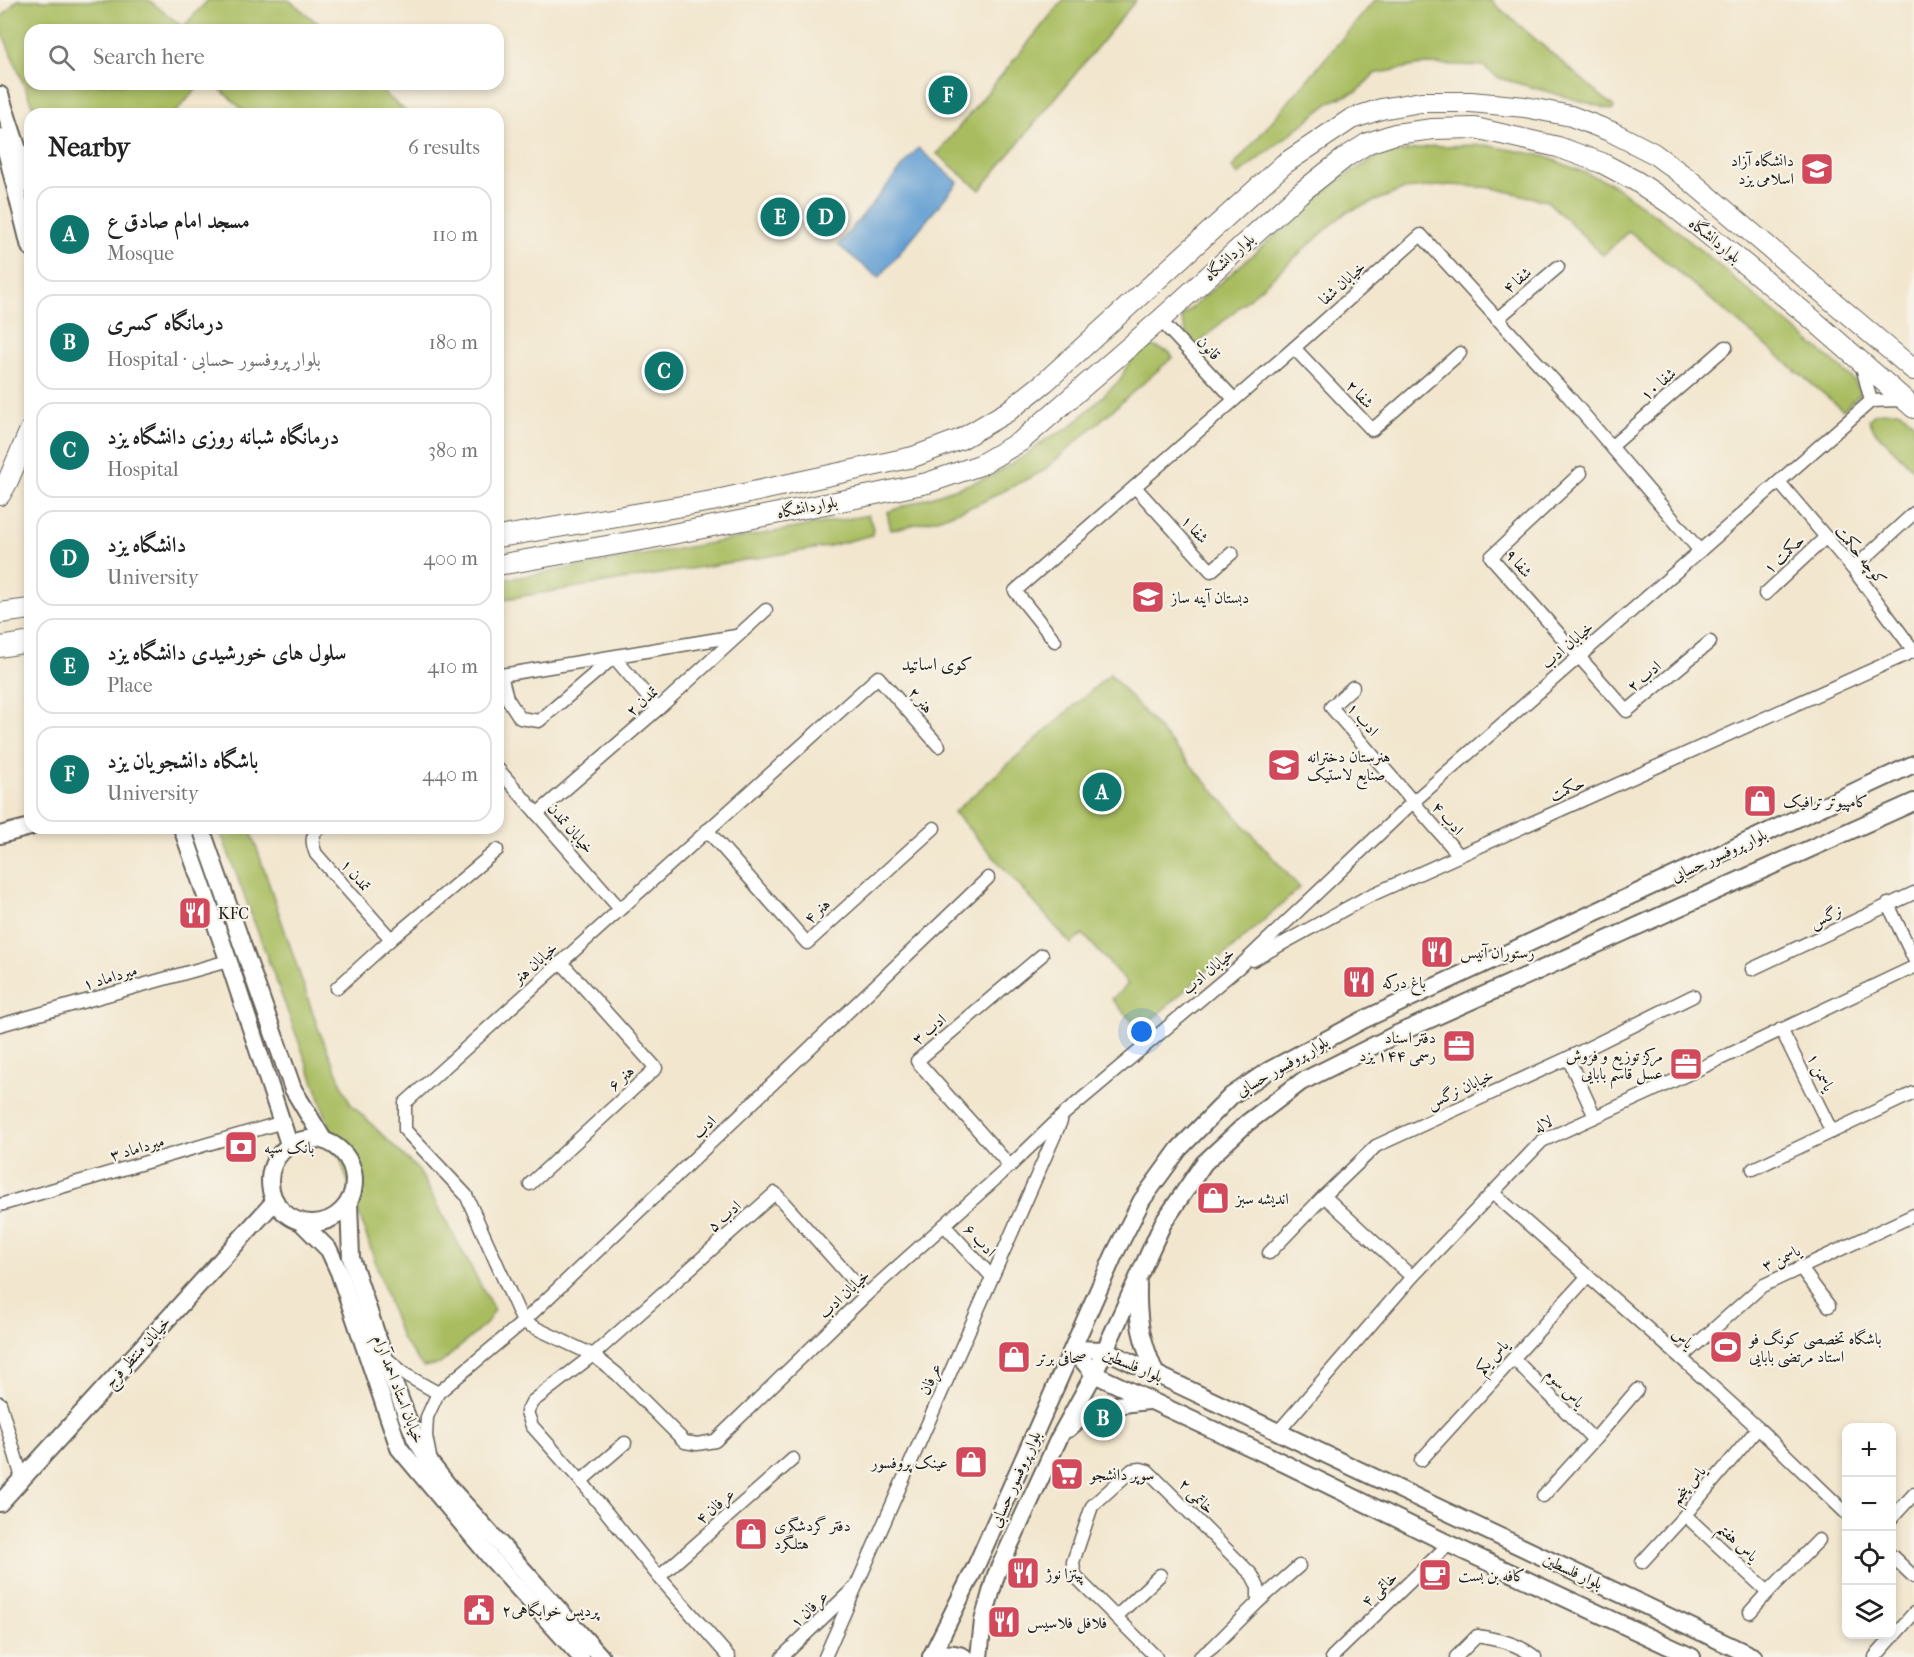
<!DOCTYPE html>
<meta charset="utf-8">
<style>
body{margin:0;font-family:"IM FELL French Canon",Amiri,serif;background:#f2f2f2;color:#222}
.controls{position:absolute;right:18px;bottom:18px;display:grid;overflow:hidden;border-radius:12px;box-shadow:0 3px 9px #0003}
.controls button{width:54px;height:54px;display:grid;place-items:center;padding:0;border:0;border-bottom:2px solid #e0e0e0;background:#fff;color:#222;font:30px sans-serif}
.you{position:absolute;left:1142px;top:1032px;width:21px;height:21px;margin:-15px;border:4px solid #fff;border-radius:50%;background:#1a73e8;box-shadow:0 0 0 9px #1a73e833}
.badge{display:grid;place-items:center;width:39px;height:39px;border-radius:50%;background:#0f766e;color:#fff;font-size:20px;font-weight:700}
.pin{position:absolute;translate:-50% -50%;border:3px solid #fff;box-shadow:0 2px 6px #0006}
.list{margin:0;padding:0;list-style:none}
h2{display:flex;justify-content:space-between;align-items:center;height:78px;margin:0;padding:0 24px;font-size:26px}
h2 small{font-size:20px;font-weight:400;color:#767676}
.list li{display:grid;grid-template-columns:39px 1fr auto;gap:18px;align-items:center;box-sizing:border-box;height:96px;margin:0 12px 12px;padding:0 12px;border:2px solid #e0e0e0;border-radius:18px}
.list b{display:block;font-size:22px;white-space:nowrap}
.list p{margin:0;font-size:20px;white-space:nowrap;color:#767676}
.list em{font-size:20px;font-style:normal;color:#767676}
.icon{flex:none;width:33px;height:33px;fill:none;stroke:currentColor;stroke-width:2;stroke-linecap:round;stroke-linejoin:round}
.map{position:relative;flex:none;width:1914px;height:1657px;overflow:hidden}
.search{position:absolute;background:#fff;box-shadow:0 3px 9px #0003;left:24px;top:24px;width:480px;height:66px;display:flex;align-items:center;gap:15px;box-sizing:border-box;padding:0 21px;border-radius:18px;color:#767676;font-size:22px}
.panel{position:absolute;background:#fff;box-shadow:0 3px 9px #0003;left:24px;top:108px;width:480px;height:726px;border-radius:18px}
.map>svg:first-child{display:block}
</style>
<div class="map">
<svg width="1914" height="1657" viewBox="0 0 1914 1657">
<rect width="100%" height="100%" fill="#f7f3e8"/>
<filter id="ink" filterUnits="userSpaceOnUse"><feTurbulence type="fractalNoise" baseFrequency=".0167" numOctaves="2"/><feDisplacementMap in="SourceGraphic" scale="12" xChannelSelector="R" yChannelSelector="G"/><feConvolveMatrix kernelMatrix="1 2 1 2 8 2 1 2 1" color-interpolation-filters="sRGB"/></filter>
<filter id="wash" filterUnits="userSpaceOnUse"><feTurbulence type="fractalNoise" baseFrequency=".008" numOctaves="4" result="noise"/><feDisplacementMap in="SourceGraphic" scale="24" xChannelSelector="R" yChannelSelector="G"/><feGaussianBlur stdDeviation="1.35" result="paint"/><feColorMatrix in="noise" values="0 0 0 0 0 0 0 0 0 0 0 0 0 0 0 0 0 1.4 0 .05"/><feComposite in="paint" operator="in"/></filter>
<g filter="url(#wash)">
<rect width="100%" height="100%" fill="#f2e6ce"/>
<g fill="#a9bd61" stroke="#626c3e" stroke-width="1.5">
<polygon points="17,0 149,0 183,27 208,0 289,0 326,30 30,30 30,84 201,84 174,114 36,114 0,27 0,19"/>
<polygon points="1063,0 1136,0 980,190 937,154"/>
<polygon points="1375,0 1490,0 1614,107 1613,110 1499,78 1483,66 1426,64 1374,74 1358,91 1332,101 1238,175 1232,168"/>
<polygon points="215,84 373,84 409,114 247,114"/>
<path d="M 1486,145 L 1544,156 L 1610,183 L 1674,228 L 1841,368 C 1849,376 1858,382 1860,394 L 1843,410 L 1629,231 L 1603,255 L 1547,201 L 1493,188 L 1451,185 L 1405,189 L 1345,213 L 1192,349 L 1181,317 L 1341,178 L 1379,156 L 1433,146 Z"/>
<path d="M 1152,346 L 1169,352 L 1173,357 L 1043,471 L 978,504 L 937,519 L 891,530 L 887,512 L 992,476 L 1026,455 L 1048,438 L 1068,429 L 1120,380 C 1123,376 1124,370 1127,366 C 1132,359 1144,349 1152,346 Z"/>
<polygon points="1895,411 1902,412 1914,423 1914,470 1874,430 1869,420 1875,413"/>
<polygon points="868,515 873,528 872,535 826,547 498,600 498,581"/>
<polygon points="1110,674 1300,888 1140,1030 1112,999 1128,984 1083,934 1071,944 954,812"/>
<polygon points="219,828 250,828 318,1028 350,1103 419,1171 494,1310 486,1324 440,1364 423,1367 401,1338 318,1093"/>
</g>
<polygon fill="#639fd3" stroke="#405e78" stroke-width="1.5" points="918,148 958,182 879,278 838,245"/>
</g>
<g filter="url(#ink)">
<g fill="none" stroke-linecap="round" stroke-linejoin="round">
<g stroke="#67635a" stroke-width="15">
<g id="street">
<polyline points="1497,319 1558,267"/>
<polyline points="1160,320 1234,399"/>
<polyline points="1294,348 1372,430 1460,353"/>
<polyline points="1861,363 1871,401"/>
<polyline points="1871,401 1899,400 1905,403"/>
<polyline points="1612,446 1726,347"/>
<polyline points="1581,473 1491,557 1627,711 1710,642"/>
<polyline points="1779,482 1853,569 1914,651"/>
<polyline points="1135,487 1211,571 1232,553"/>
<polyline points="1853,569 1914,513"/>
<polyline points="1765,594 1826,537"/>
<polyline points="1055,641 1015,591 1294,348 1421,235 1569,397 1700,551"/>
<polyline points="1353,687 1331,707 1459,855"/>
<polyline points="658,709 614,657 539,721 520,718 507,698 501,675 736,636"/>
<polyline points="939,746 878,677 405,1103 405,1130 466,1195 523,1322 593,1355 617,1374 685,1442 697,1444 715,1441 866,1295 1010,1166 1064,1114 1239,967 1413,802 1871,401"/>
<polyline points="498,769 620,909"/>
<polyline points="537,814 658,709 766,610"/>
<path d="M 319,828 C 310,836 312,844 316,854 L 391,939"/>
<polyline points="707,830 807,943 934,828"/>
<polyline points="1888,904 1914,959"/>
<polyline points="1253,960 1367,897 1914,651"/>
<polyline points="1752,969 1914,893"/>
<polyline points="337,988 391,939 497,850"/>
<polyline points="0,1025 228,961"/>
<polyline points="1781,1029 1831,1130"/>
<polyline points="1568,1058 1595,1117"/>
<polyline points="1010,1166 917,1061 1042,955"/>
<polyline points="1753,1169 1914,1093"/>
<polyline points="530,1184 656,1068 561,962"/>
<polyline points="1493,1193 1681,1358 1758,1428 1846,1513"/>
<polyline points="1324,1196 1412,1277"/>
<polyline points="0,1205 283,1122"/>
<polyline points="944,1225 992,1277"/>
<polyline points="1269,1253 1324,1196 1376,1146 1568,1058 1693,996"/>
<polyline points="1800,1267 1829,1306"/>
<polyline points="385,1357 406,1375 438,1393"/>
<polyline points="1681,1358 1762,1286 1914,1215"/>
<polyline points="1514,1359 1594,1440 1637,1390"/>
<polyline points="0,1403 22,1478"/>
<polyline points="1278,1432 1412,1277 1542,1141 1648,1093 1914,967"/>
<polyline points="430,1457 426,1436 427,1417 438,1393 523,1322 988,878"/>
<polyline points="1421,1460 1588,1276"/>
<polyline points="581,1481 625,1443"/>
<polyline points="1543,1496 1594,1440"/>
<polyline points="1685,1515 1768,1592 1819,1540"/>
<polyline points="1892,1518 1914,1494"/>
<polyline points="1892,1556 1914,1577"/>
<polyline points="1642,1562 1685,1515 1758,1428"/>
<polyline points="659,1577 793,1459"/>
<polyline points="1258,1602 1299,1566"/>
<polyline points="1750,1612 1768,1592"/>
<polyline points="1116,1617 1160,1575"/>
<polyline points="729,1657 659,1577 581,1481 532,1426 527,1412 532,1402 593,1355 775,1193 866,1295"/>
<polyline points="782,1657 853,1589"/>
<polyline points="825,1657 1061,1121"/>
<polyline points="1156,1657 1077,1578 1074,1571 1073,1562 1092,1506 1132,1470 1141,1469 1148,1471 1252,1575 1258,1587 1258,1602 1213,1647 1200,1657"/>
<polyline points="1332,1657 1449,1544"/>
<path d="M 1456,1657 L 1477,1636 C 1500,1640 1517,1643 1535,1657"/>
<polyline points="1875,1657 1914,1613"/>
</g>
</g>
<g stroke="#67635a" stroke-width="20">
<g id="secondary">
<polyline points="0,95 30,186"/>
<polyline points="0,137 7,154 30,247"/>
<polyline points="182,828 230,965 289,1144"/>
<polyline points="201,828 293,1089 323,1139"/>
<polyline points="0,835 30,827"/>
<circle cx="312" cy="1181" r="42"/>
<polyline points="349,1203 351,1258 384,1357 415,1438 431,1464 450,1488 601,1657"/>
<polyline points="300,1221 329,1250 339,1272 399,1448 490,1557 581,1657"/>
<path d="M 1138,1284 C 1137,1322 1141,1338 1155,1373"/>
<polyline points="1073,1349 1105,1350 1754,1657"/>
<polyline points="1073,1349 1094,1374 1267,1455 1449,1544 1692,1657"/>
<path d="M 1068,1429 C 1091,1406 1118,1404 1149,1401"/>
<polyline points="0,1503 275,1201"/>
<polyline points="931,1657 976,1566 1114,1255 1142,1200 1179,1149 1231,1096 1268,1071 1363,1020 1914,764"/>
<path d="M 931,1657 C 943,1653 952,1652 964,1657"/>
<polyline points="979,1657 983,1621 996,1575 1059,1438 1094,1374 1163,1223 1204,1163 1247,1123 1301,1082 1397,1034 1914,802"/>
</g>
</g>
<g stroke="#67635a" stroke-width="22">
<g id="primary">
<polyline points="0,495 7,483 30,430"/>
<polyline points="498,537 712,501 913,457 961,439 1007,412 1045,382 1284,164 1351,119 1381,109 1421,102 1471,102 1525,107 1571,116 1612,132 1653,153 1687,178 1914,370"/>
<polyline points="498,565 647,539 871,495 927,483 980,465 1021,441 1160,320 1299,194 1346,157 1368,143 1395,134 1433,129 1475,128 1558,147 1602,163 1636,181 1672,205 1811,318 1914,408"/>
<polyline points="0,613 30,609"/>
<polyline points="0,647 30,642"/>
</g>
</g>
<use href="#street" stroke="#fff" stroke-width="12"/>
<use href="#secondary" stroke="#fff" stroke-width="16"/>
<use href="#primary" stroke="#fff" stroke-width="20"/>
</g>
</g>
<defs>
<g id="university-square" transform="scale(1.725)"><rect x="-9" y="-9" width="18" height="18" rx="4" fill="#d1495b" stroke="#f7f3e8"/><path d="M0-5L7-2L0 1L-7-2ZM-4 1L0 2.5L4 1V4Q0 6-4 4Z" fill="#fff"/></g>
<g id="school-square" transform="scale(1.725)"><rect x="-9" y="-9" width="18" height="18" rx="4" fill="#d1495b" stroke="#f7f3e8"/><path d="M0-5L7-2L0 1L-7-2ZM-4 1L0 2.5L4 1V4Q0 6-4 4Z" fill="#fff"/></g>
<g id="shop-square" transform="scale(1.725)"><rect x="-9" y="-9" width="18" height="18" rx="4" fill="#d1495b" stroke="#f7f3e8"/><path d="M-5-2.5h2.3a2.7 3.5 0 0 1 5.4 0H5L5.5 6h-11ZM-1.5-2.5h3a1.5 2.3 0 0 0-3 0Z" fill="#fff"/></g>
<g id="restaurant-square" transform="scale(1.725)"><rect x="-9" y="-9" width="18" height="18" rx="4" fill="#d1495b" stroke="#f7f3e8"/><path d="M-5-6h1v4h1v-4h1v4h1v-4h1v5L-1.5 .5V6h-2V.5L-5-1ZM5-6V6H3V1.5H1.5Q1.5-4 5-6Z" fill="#fff"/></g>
<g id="office-square" transform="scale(1.725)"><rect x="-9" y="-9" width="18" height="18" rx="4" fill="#d1495b" stroke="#f7f3e8"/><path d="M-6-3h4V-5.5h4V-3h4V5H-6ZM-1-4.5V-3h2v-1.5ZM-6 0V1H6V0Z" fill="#fff"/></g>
<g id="bank-square" transform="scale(1.725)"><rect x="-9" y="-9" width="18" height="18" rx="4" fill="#d1495b" stroke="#f7f3e8"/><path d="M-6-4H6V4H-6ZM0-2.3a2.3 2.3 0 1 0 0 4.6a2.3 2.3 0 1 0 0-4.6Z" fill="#fff"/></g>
<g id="stadium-square" transform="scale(1.725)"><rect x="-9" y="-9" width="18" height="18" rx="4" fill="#d1495b" stroke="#f7f3e8"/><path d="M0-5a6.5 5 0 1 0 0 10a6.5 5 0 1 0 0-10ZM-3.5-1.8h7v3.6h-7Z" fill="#fff"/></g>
<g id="supermarket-square" transform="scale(1.725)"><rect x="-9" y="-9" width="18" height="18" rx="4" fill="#d1495b" stroke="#f7f3e8"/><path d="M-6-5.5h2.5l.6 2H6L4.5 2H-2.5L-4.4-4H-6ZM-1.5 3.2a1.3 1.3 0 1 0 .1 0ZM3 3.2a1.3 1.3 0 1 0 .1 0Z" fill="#fff"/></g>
<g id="cafe-square" transform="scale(1.725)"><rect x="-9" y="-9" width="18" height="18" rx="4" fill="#d1495b" stroke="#f7f3e8"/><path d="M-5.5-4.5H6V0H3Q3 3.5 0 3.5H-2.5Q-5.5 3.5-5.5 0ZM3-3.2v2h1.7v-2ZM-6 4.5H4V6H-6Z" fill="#fff"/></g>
<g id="civic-square" transform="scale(1.725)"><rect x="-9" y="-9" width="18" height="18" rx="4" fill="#d1495b" stroke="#f7f3e8"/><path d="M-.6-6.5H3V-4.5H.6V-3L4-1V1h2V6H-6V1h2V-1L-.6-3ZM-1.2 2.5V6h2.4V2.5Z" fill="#fff"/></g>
</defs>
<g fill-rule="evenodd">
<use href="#university-square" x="1817" y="169"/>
<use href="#school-square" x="1148" y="597"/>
<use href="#school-square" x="1284" y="765"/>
<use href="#shop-square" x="1760" y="801"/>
<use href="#restaurant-square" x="195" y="913"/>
<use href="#restaurant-square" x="1437" y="952"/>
<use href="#restaurant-square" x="1359" y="982"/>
<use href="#office-square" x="1459" y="1046"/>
<use href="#office-square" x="1686" y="1064"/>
<use href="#bank-square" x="241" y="1147"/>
<use href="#shop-square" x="1213" y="1198"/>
<use href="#stadium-square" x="1726" y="1347"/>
<use href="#shop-square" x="1014" y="1357"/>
<use href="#shop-square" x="971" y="1462"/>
<use href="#supermarket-square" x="1067" y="1474"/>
<use href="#shop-square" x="751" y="1534"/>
<use href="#restaurant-square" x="1023" y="1573"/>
<use href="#cafe-square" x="1435" y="1575"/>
<use href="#civic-square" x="479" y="1610"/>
<use href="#restaurant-square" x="1004" y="1622"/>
</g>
<g text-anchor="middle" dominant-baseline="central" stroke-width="4.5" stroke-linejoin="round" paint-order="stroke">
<g font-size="16" fill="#1c1c1c" stroke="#f7f3e8" text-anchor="start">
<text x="1794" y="160" text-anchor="end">دانشگاه آزاد<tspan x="1794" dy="18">اسلامی یزد</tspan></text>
<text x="1171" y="597">دبستان آینه ساز</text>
<text x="1307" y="756">هنرستان دخترانه<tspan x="1307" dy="18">صنایع لاستیک</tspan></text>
<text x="1783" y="801">کامپیوتر ترافیک</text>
<text x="218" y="913">KFC</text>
<text x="1460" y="952">رستوران آنیس</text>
<text x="1382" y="982">باغ درکه</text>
<text x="1436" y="1037" text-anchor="end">دفتر اسناد<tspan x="1436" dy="18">رسمی ۱۴۴ یزد</tspan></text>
<text x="1663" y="1055" text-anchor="end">مرکز توزیع و فروش<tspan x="1663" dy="18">عسل قاسم بابایی</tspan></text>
<text x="264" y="1147">بانک سپه</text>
<text x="1236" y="1198">اندیشه سبز</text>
<text x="1749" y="1338">باشگاه تخصصی کونگ فو<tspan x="1749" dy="18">استاد مرتضی بابایی</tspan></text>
<text x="1037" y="1357">صحافی برتر</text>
<text x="948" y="1462" text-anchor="end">عینک پروفسور</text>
<text x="1090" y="1474">سوپر دانشجو</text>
<text x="774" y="1525">دفتر گردشگری<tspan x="774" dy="18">هتلگرد</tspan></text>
<text x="1046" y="1573">پیتزا نوژ</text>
<text x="1458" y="1575">کافه بن بست</text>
<text x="502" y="1610">پردیس خوابگاهی٢</text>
<text x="1027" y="1622">فلافل فلاسیس</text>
</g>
<g font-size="16" fill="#1c1c1c" stroke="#f7f3e8">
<text transform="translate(1715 240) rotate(39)">بلواردانشگاه</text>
<text transform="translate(1229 257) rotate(-42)">بلواردانشگاه</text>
<text transform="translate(1517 280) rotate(-40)">شفا ۴</text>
<text transform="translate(1342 283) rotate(-42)">خیابان شفا</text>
<text transform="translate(1209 348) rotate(47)">قانون</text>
<text transform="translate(1658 384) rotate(-41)">شفا ۱۰</text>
<text transform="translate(1360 394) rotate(47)">شفا ۲</text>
<text transform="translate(807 507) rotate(-11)">بلواردانشگاه</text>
<text transform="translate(1195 529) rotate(48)">شفا ۱</text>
<text transform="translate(1784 554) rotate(-43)">حکمت ۱</text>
<text transform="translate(1861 555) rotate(51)">کوچه حکمت</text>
<text transform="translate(1519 563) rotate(50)">شفا ۹</text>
<text transform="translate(1567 645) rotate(-41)">خیابان ادب</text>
<text transform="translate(1644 676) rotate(-40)">ادب ۲</text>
<text transform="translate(921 700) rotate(49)">هنر ۲</text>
<text transform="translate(642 701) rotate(-42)">تمدن ۲</text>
<text transform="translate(1363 719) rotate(49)">ادب ۱</text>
<text transform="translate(1567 789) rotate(-24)">حکمت</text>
<text transform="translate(1448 818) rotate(49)">ادب ۴</text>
<text transform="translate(571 828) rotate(49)">خیابان تمدن</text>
<text transform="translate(1719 855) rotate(-25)">بلوار پروفسور حسابی</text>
<text transform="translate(356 875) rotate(49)">تمدن ۱</text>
<text transform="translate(817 911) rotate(-42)">هنر ۴</text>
<text transform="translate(1826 916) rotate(-25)">نرگس</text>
<text transform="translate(535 963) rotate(-42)">خیابان هنر</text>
<text transform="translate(1208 971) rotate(-40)">خیابان ادب</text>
<text transform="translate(110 977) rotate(-16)">میرداماد ۱</text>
<text transform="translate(929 1029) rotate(-40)">ادب ۳</text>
<text transform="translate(1282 1066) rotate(-30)">بلوار پروفسور حسابی</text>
<text transform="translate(1821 1072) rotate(63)">یاسمن ۱</text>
<text transform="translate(621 1078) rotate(-42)">هنر ۶</text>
<text transform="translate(1460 1089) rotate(-25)">خیابان نرگس</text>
<text transform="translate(1543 1124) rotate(-30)">لاله</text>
<text transform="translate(704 1127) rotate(-44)">ادب</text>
<text transform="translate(137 1148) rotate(-16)">میرداماد ۳</text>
<text transform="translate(724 1216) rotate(-41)">ادب ۵</text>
<text transform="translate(980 1240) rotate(47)">ادب ۶</text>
<text transform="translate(1781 1258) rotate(-26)">یاسمن ۳</text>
<text transform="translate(844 1294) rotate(-43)">خیابان ادب</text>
<text transform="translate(1683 1338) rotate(42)">یاس</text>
<text transform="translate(137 1352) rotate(-48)">خیابان منتظر فرج</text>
<text transform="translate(1492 1357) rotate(-48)">یاس یکم</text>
<text transform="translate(1133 1365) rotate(23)">بلوار فلسطین</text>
<text transform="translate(930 1379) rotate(-66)">عرفان</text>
<text transform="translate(1565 1388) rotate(45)">یاس سوم</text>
<text transform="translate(399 1389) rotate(69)">خیابان استاد احمد آرام</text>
<text transform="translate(1015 1479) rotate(-66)">بلوار پروفسور حسابی</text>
<text transform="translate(1688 1485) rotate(-50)">یاس پنجم</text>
<text transform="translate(1197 1496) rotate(45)">خاتمی ۲</text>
<text transform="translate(715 1506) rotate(-41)">عرفان ۴</text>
<text transform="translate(1738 1542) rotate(43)">یاس هفتم</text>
<text transform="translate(1573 1571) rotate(25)">بلوار فلسطین</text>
<text transform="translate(1379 1589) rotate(-44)">خاتمی ۴</text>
<text transform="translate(809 1609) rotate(-44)">عرفان ۱</text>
</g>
<g font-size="18" fill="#1c1c1c" stroke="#f7f3e8">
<text x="937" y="664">کوی اساتید</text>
</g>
</g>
</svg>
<div class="controls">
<button>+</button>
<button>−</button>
<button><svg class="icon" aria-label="locate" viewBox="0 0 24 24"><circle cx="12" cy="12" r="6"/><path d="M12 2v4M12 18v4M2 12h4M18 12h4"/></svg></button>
<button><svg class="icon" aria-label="layers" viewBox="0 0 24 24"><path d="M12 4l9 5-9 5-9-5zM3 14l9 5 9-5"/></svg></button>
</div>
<div class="you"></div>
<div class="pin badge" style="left:1102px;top:792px">A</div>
<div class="pin badge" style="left:1103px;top:1418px">B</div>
<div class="pin badge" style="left:664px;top:371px">C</div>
<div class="pin badge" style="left:826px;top:217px">D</div>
<div class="pin badge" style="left:780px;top:217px">E</div>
<div class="pin badge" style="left:948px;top:95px">F</div>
<div class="search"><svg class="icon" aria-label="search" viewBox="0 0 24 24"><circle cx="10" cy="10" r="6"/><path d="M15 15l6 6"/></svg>Search here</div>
<section class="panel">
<h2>Nearby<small>6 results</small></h2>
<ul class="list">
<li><span class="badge">A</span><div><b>مسجد امام صادق ع</b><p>Mosque</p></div><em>110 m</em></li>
<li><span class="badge">B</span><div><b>درمانگاه کسری</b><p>Hospital · بلوار پروفسور حسابی</p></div><em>180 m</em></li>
<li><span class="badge">C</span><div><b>درمانگاه شبانه روزی دانشگاه یزد</b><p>Hospital</p></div><em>380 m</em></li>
<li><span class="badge">D</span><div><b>دانشگاه یزد</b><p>University</p></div><em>400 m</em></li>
<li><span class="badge">E</span><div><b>سلول های خورشیدی دانشگاه یزد</b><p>Place</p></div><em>410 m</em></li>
<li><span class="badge">F</span><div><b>باشگاه دانشجویان یزد</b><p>University</p></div><em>440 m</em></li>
</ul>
</section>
</div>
